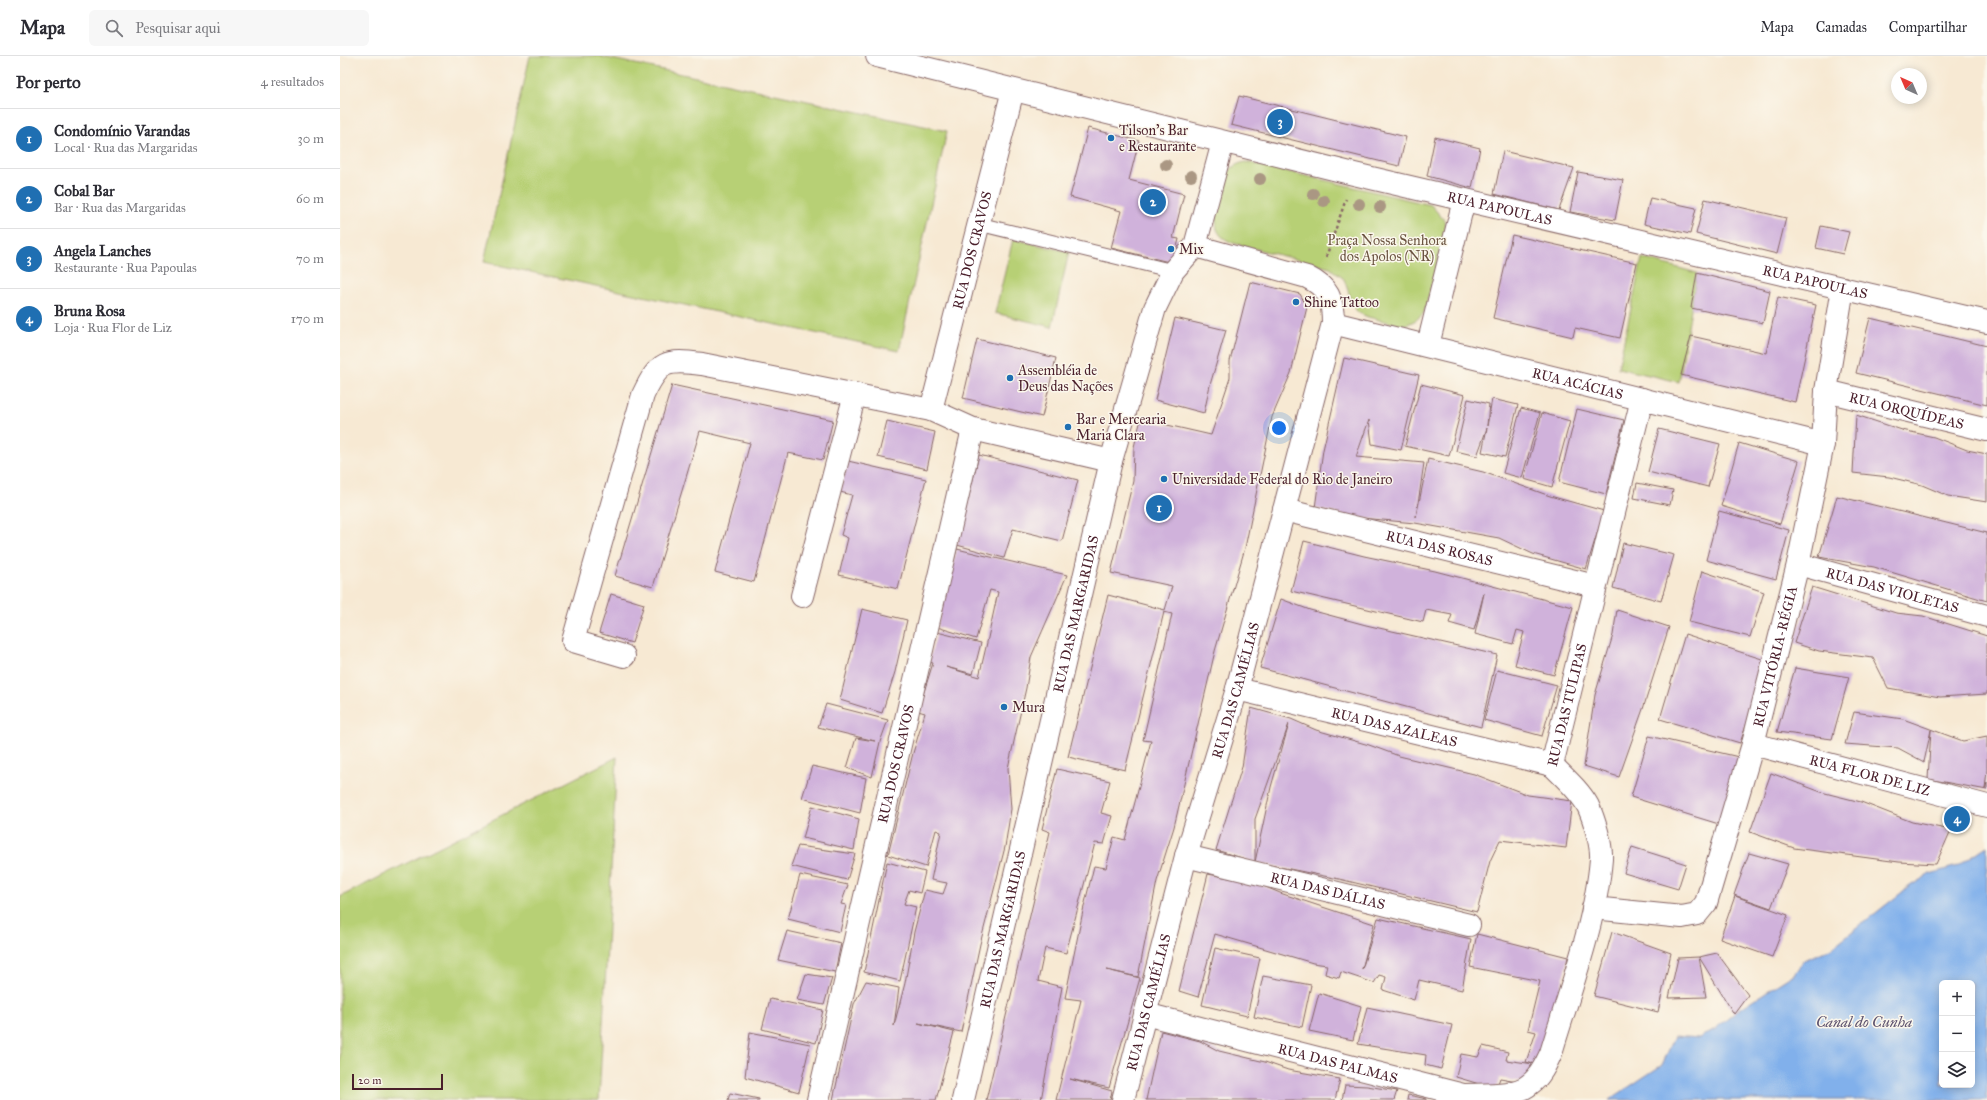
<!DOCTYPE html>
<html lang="pt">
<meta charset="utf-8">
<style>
body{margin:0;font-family:"IM FELL Great Primer",serif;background:#f7f7f7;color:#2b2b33}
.controls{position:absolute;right:12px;bottom:12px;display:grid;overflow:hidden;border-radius:6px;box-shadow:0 2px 10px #0003}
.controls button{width:36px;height:36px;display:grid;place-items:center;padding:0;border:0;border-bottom:1px solid #e1e1e2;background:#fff;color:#2b2b33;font:20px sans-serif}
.compass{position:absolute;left:1551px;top:12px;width:36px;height:36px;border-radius:50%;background:#fff;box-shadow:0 2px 10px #0003;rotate:316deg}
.scale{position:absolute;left:12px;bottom:10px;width:91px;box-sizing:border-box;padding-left:4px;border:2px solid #4a1f2b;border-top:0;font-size:11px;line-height:14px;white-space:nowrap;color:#4a1f2b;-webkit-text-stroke:3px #fbf7ec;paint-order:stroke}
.you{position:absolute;left:939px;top:372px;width:14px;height:14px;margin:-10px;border:3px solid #fff;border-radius:50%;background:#1a73e8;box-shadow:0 0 0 6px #1a73e833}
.badge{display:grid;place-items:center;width:26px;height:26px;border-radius:50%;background:#1f6fb2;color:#fff;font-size:13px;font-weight:700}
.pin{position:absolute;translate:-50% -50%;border:2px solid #fff;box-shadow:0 1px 4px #0006}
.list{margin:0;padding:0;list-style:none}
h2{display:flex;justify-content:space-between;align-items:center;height:52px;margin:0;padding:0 16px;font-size:17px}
h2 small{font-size:13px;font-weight:400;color:#7c7c81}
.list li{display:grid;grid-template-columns:26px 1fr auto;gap:12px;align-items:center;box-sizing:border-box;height:60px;padding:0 16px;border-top:1px solid #e1e1e2}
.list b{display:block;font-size:15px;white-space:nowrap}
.list p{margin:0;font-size:13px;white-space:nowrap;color:#7c7c81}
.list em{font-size:13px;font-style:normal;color:#7c7c81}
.icon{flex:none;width:22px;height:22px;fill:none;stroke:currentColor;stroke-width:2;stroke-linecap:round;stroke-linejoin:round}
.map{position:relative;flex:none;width:1647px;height:1044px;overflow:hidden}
header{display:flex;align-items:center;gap:24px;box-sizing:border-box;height:56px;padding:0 20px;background:#fff;border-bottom:1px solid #e1e1e2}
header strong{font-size:19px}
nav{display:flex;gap:22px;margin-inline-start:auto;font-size:14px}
.search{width:280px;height:36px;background:#f7f7f7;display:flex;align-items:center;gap:10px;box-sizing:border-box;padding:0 14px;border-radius:6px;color:#7c7c81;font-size:15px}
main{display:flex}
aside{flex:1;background:#fff}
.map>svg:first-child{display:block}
</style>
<header>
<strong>Mapa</strong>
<div class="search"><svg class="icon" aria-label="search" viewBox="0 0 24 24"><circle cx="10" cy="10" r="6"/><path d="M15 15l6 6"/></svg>Pesquisar aqui</div>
<nav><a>Mapa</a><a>Camadas</a><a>Compartilhar</a></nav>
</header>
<main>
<aside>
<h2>Por perto<small>4 resultados</small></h2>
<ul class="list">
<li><span class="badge">1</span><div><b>Condomínio Varandas</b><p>Local · Rua das Margaridas</p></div><em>30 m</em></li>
<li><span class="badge">2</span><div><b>Cobal Bar</b><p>Bar · Rua das Margaridas</p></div><em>60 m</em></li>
<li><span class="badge">3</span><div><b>Angela Lanches</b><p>Restaurante · Rua Papoulas</p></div><em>70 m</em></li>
<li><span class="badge">4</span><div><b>Bruna Rosa</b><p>Loja · Rua Flor de Liz</p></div><em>170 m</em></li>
</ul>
</aside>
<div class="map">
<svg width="1647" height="1044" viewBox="0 0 1647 1044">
<rect width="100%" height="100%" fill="#fbf7ec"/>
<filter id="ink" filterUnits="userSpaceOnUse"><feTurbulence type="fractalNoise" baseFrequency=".025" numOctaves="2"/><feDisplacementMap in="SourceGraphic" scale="8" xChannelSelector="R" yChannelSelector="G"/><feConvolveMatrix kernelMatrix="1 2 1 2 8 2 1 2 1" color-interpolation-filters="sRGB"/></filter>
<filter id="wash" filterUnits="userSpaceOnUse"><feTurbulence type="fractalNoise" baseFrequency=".012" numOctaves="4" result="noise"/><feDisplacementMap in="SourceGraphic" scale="16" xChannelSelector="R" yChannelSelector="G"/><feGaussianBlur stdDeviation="0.9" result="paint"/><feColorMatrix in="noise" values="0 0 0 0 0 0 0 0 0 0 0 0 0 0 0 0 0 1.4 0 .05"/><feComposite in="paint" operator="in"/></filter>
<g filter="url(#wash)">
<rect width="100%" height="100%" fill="#f7e9d3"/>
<g fill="#b7d075" stroke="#807850">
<polygon points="190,0 258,0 607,75 559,295 144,206"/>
<path d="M 906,106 L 1091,149 L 1104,164 L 1106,174 L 1084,257 L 1076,264 L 1068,268 L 1060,269 L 1028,261 L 1019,257 L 1014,252 L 1004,223 L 990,212 L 893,187 C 886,184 880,181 877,173 C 874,164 881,128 886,119 C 891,111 898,107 906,106 Z"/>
<polygon points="673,183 729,196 712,271 655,257"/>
<polygon points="1302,202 1357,217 1339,326 1278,312"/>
<polygon points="277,701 259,1044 0,1044 0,841"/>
</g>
<path fill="#81b0eb" stroke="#66688b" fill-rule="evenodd" d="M 1647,790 L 1647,1044 L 1269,1044 L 1322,1009 L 1335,980 L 1359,982 L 1375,973 L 1401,952 L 1454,918 L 1464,904 L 1490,893 L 1570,830 L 1590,818 L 1617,810 ZM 1602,927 L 1632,927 L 1632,1029 L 1602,1029 Z"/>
<g id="blocks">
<g fill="#d0b2db">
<polygon points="899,40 1066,81 1059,110 891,69"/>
<polygon points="748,72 799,85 789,124 844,138 833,182 839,183 833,207 771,192 781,155 730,141"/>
<polygon points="1095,81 1140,92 1132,132 1087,120"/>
<polygon points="1163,95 1234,112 1219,154 1154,138"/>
<polygon points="1238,116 1283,124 1275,164 1230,156"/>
<polygon points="1310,142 1356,152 1350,178 1304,168"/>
<polygon points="1365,143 1446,162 1437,198 1356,178"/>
<polygon points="1481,170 1509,176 1503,198 1476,192"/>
<polygon points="1172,179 1297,207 1280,282 1235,272 1233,281 1153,262"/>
<polygon points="1357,217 1430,235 1423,267 1351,252"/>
<polygon points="910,226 960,238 967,251 951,317 932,361 905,492 875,595 834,771 817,825 798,921 767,914 800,922 769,1032 730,1023 772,1035 770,1044 716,1044 741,944 725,942 743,855 754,810 766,812 774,781 785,784 811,685 803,684 832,558 824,556 785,714 728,701 768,539 825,554 832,530 771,517 793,425 794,391 801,363 871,379 890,322 890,305"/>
<polygon points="1438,241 1476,249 1455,346 1341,319 1351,280 1426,297"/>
<polygon points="835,262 886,274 870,329 864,357 815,344"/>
<polygon points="1530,262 1647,290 1647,349 1516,317"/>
<polygon points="637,283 716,302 702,361 623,342"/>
<polygon points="1004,302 1079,319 1061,394 1032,388 1029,364 1016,401 1084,407 1076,461 1088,403 1143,416 1210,440 1264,455 1246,513 1193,498 1159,482 1075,467 1010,461 975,452 983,394"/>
<polygon points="1081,328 1125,339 1109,400 1065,390"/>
<polygon points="332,329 493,364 483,404 448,397 414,526 375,516 410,387 360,375 313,531 275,520"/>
<polygon points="1128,343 1149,348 1147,370 1152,343 1178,349 1165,401 1142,396 1147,372 1137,400 1116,395"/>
<polygon points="1181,352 1200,357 1182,422 1163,417"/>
<polygon points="1237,353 1284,364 1266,438 1219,426"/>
<polygon points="1202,357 1230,365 1212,431 1184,423"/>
<polygon points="1516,359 1562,374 1594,381 1627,394 1647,398 1647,446 1608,440 1582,429 1549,421 1513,417"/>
<polygon points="547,365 595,376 587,413 538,401"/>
<polygon points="1319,373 1380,388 1368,431 1308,416"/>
<polygon points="1399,387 1459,405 1440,468 1381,450"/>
<polygon points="639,399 738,424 722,485 673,473 664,502 617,489"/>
<polygon points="508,405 586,423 558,533 499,519 508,482 501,479 512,439 500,436"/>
<polygon points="1297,427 1333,434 1330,449 1294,442"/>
<polygon points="1497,440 1647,477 1647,545 1534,511 1479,501"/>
<polygon points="1379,455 1449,474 1436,523 1366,504"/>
<polygon points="964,485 1024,500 1095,515 1233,551 1214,619 1175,609 1184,576 1177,574 1173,588 1135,578 1144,537 1134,574 1109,567 1112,559 1086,554 1083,566 951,535"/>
<polygon points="1283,487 1334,499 1321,545 1273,532"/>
<polygon points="617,493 727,519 691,601 686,632 668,712 671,753 665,791 640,888 621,976 578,967 614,976 596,1044 493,1044 514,948 526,925 559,932 554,970 565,927 574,876 585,834 603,838 607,827 591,824 601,776 596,774 586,811 548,799 573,697 585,657 578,655 593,607 589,606 597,576 641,587 633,618 606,611 639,621 646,591 658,536 650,534 636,583 597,571"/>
<polygon points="1362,515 1424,536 1410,581 1349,566"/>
<polygon points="1472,531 1556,557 1583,560 1647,580 1647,638 1600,641 1548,632 1533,602 1479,595 1454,587"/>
<polygon points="271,538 304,548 292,587 259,577"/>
<polygon points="941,543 970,554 1026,569 1157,599 1141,671 920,612"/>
<polygon points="522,553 567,564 555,616 542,657 500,644"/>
<polygon points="1277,554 1329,571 1303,653 1279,721 1244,710 1255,639 1273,579"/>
<polygon points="1345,578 1428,605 1400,687 1320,663"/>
<polygon points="1455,612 1509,621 1492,683 1437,676"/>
<polygon points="1157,614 1217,629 1202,680 1144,664"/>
<polygon points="486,648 548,664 540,686 532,721 507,712 516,682 535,685 478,671"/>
<polygon points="911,652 951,663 976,674 1029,689 1059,700 1134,718 1188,739 1232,745 1226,792 1160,784 1150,805 1137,856 999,823 915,806 931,731 949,668 915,763 915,806 876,794 902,711"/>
<polygon points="1514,656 1563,663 1623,685 1647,680 1647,714 1645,733 1647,727 1647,734 1588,723 1591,674 1584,706 1558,692 1505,688"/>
<polygon points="1309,680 1403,702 1382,769 1291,741"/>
<polygon points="472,710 526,722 520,757 462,742"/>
<polygon points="717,713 770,725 761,757 772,760 764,788 755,787 726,897 705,892 698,925 722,931 701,1044 646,1044 710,776 702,773"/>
<polygon points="1431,717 1481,736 1521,746 1572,766 1611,774 1596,808 1559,806 1454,792 1410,776"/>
<polygon points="472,750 519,763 514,794 463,782"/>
<polygon points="458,790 515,798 507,824 451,810"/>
<polygon points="1292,791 1346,808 1338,833 1284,817"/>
<polygon points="1409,797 1448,808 1431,852 1394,839"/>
<polygon points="547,806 585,816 580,837 569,834 564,848 576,851 560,925 524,916"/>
<polygon points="868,818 916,827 940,837 1034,868 1022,913 1038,862 1131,883 1122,934 1079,924 1074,944 1043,934 1046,921 1039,919 1034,927 1001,916 999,922 985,918 987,909 973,907 875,878 858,941 839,935"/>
<polygon points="460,819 508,829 501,848 506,849 500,876 448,863"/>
<polygon points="1395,840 1448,859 1432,901 1380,883"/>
<polygon points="447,875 501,887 495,916 438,904"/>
<polygon points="1272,876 1331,897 1318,956 1254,940"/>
<polygon points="1137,878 1228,901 1216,954 1189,1027 1160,1022 1156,1033 1116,1021 1121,998 1138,1001 1143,990 1168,996 1166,1004 1194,1008 1186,1006 1196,976 1188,974 1200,925 1130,911"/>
<polygon points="875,892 920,902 907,960 862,949"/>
<polygon points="1377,897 1408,939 1394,958 1359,901"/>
<polygon points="1359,901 1366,941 1329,942 1338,902"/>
<polygon points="466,918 492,922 484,949 457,944"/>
<polygon points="923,920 971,929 962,971 914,961"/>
<polygon points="979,937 1021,950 1013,984 969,975"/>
<polygon points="430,943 483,954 476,987 422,973"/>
<polygon points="1027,951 1112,969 1101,1013 1085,1009 1086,999 1018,988"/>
<polygon points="821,975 860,985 879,995 925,1006 948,1014 1000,1023 995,1044 806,1044"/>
<polygon points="410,976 470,988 459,1036 405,1021"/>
<polygon points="1005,1029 1027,1030 1057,1035 1054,1044 1002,1044"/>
<polygon points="390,1037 419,1043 419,1044 388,1044"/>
<polygon points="1068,1039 1087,1043 1087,1044 1067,1044"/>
</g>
</g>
</g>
<g filter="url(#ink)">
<use href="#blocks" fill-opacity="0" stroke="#876666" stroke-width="1"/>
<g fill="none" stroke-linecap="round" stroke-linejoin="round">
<g stroke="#876666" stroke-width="15">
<polyline id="service" points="639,168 833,215"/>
</g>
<g stroke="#876666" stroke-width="24">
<g id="minor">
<path id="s1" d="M 537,0 L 1014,118 L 1647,266"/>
<path id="s2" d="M 993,267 L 1483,388"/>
<polyline points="1088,289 1124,144"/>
<path id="s3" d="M 1486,335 L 1647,374"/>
<path id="s4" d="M 591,354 L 673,34"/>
<path id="s5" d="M 944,454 L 1255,530"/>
<path id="s6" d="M 1458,508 L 1647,560"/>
<polyline points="462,540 515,338"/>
<path d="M 284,600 L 233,585 L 303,339 C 319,305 326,303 362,308 L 591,354 L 633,373 L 771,405"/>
<path id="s7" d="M 897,633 L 1212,709"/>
<path id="s8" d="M 1413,688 L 1647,750"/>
<path id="s9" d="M 1212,709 L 1302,343"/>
<path id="s10" d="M 846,800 L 1129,869"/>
<path id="s11" d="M 1253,852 L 1342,861 L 1357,858 L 1366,847 L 1413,688 L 1458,508 L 1483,388 L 1486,335 L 1503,232"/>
<path id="s12" d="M 805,958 L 1123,1039 C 1142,1038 1176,1041 1190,1028 C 1200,1021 1206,1008 1211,997 C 1229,937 1256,865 1261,803 C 1262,789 1254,763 1248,750 C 1240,735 1224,721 1212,709"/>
<path id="s13" d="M 478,1044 L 633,373"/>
<path id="s14" d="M 623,1044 L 771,405 L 815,252 L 833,215 L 855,190 L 883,86"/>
<path id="s15" d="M 783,1044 L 846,800 L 897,633 L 993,267 C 993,243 989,232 967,221 L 855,190"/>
</g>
</g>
<polyline stroke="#876666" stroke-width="2.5" stroke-dasharray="3 3" stroke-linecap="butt" points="986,201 1006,143"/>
<use href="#service" stroke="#fff" stroke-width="13"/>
<use href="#minor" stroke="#fff" stroke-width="22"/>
</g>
<g fill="#aa9783">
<circle cx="826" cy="109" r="6"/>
<circle cx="851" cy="120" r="6"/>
<circle cx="920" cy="123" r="6"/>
<circle cx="973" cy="138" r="6"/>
<circle cx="984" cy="145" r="6"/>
<circle cx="1019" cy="148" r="6"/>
<circle cx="1040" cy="151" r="6"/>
</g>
</g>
<g fill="#1f6fb2" stroke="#fbf7ec" stroke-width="1.5">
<circle cx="771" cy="82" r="4"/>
<circle cx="831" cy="193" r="4"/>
<circle cx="956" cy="246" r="4"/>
<circle cx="670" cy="322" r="4"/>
<circle cx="728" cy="371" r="4"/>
<circle cx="824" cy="423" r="4"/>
<circle cx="664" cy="651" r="4"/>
</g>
<g text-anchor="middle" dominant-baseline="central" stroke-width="3" stroke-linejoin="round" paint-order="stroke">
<g font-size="14" fill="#4a1f2b" stroke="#fbf7ec" text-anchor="start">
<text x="779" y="74">Tilson's Bar<tspan x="779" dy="16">e Restaurante</tspan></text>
<text x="839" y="193">Mix</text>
<text x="964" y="246">Shine Tattoo</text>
<text x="678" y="314">Assembléia de<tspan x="678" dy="16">Deus das Nações</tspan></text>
<text x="736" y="363">Bar e Mercearia<tspan x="736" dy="16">Maria Clara</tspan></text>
<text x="832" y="423">Universidade Federal do Rio de Janeiro</text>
<text x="672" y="651">Mura</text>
</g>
<g font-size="14" fill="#4a1f2b" stroke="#fbf7ec">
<text stroke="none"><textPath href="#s1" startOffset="641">RUA PAPOULAS</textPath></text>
<text stroke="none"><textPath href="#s4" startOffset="165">RUA DOS CRAVOS</textPath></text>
<text stroke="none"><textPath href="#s1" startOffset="965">RUA PAPOULAS</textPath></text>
<text stroke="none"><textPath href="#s2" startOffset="252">RUA ACÁCIAS</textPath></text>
<text stroke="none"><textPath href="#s3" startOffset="83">RUA ORQUÍDEAS</textPath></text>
<text stroke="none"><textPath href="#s5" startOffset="160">RUA DAS ROSAS</textPath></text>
<text stroke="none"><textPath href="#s6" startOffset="98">RUA DAS VIOLETAS</textPath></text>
<text stroke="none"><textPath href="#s14" startOffset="499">RUA DAS MARGARIDAS</textPath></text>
<text stroke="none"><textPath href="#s11" startOffset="375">RUA VITÓRIA-RÉGIA</textPath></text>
<text stroke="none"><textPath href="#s15" startOffset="425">RUA DAS CAMÉLIAS</textPath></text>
<text stroke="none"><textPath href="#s9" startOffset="62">RUA DAS TULIPAS</textPath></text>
<text stroke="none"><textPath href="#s7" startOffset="162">RUA DAS AZALEAS</textPath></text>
<text stroke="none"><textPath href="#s13" startOffset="345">RUA DOS CRAVOS</textPath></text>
<text stroke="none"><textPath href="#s8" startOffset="121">RUA FLOR DE LIZ</textPath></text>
<text stroke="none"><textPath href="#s10" startOffset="146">RUA DAS DÁLIAS</textPath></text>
<text stroke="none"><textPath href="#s14" startOffset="175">RUA DAS MARGARIDAS</textPath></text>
<text stroke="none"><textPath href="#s15" startOffset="101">RUA DAS CAMÉLIAS</textPath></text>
<text stroke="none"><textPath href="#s12" startOffset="199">RUA DAS PALMAS</textPath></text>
</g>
<g font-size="14" fill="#6b5441" stroke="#fbf7ec">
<text x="1047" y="184">Praça Nossa Senhora<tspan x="1047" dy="16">dos Apolos (NR)</tspan></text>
</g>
<g font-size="15" font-style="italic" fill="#5d526e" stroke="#fbf7ec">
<text x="1524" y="966">Canal do Cunha</text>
</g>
</g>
</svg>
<div class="controls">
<button>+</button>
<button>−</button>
<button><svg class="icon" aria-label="layers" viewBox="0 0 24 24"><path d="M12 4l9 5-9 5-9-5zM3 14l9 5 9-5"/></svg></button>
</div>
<svg class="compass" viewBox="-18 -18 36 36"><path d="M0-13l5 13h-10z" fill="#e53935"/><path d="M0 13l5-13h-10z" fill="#7c7c81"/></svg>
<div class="scale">20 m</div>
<div class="you"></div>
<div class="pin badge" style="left:819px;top:452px">1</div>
<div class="pin badge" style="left:813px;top:146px">2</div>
<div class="pin badge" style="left:940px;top:66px">3</div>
<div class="pin badge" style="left:1617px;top:763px">4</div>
</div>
</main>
